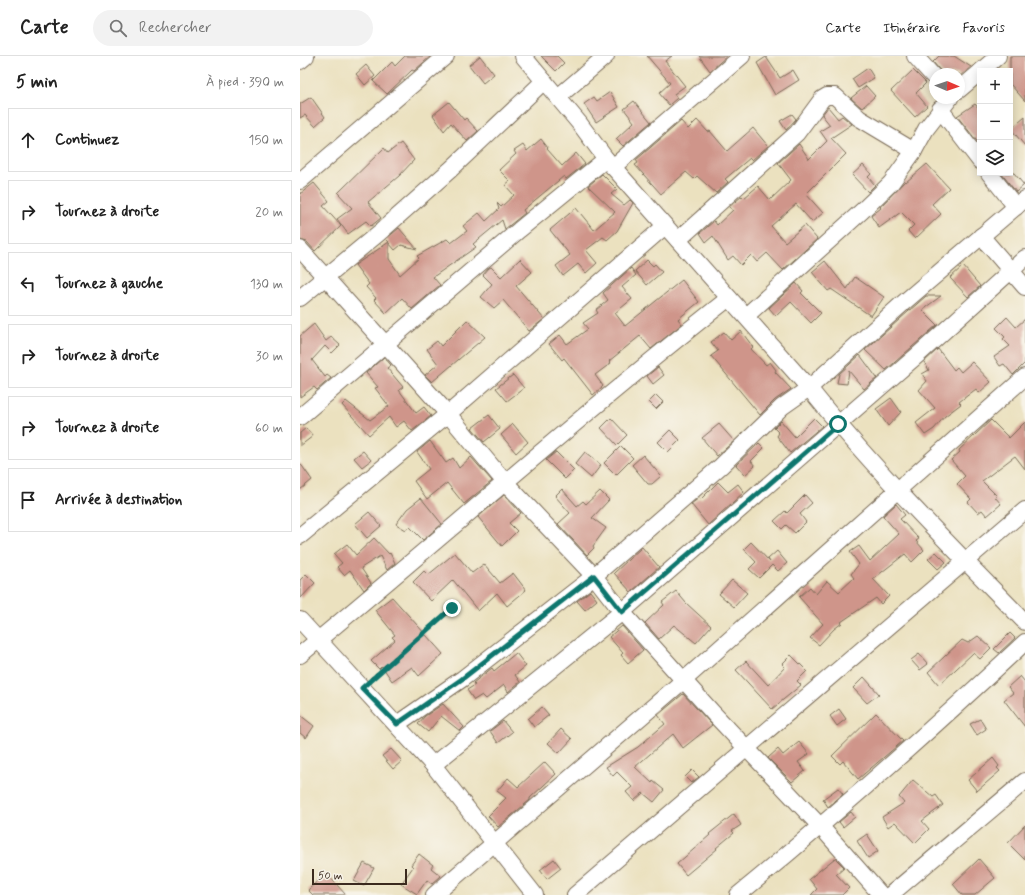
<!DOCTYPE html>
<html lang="fr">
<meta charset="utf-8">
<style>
body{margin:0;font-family:Mynerve,sans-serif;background:#f2f2f2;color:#222}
.controls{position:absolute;right:12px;top:12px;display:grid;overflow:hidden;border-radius:0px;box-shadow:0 2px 10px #0003}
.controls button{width:36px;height:36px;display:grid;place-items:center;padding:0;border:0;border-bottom:1px solid #e0e0e0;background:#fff;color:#222;font:20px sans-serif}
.compass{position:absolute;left:629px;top:12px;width:36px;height:36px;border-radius:50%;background:#fff;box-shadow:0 2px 10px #0003;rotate:92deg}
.scale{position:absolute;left:12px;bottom:10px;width:95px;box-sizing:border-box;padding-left:4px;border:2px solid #3b2a1e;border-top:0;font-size:11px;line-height:14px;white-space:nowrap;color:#3b2a1e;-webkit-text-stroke:3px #f7f3e8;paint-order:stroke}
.stop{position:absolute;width:12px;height:12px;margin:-9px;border:3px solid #0f766e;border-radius:50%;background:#fff}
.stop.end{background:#0f766e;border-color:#fff;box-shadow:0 1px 4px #0008}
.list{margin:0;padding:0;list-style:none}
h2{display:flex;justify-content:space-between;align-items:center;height:52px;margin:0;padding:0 16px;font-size:17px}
h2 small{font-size:13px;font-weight:400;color:#767676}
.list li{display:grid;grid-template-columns:26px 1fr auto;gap:12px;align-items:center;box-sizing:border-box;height:64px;margin:0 8px 8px;padding:0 8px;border:1px solid #e0e0e0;border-radius:0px}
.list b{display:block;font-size:15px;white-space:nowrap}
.list em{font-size:13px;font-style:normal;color:#767676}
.icon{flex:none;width:22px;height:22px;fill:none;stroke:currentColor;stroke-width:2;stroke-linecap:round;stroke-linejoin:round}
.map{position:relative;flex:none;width:725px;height:839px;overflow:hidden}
header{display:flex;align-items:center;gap:24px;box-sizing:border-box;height:56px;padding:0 20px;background:#fff;border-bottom:1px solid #e0e0e0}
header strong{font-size:19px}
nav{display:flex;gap:22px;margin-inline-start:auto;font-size:14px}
.search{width:280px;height:36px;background:#f2f2f2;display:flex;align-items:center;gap:10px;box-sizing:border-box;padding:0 14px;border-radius:22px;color:#767676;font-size:15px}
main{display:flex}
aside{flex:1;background:#fff}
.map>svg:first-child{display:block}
</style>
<header>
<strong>Carte</strong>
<div class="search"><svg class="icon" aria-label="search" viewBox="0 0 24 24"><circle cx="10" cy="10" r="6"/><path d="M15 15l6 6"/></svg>Rechercher</div>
<nav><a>Carte</a><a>Itinéraire</a><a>Favoris</a></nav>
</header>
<main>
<aside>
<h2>5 min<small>À pied · 390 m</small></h2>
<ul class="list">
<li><svg class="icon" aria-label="ahead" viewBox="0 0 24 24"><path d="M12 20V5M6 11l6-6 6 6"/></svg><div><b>Continuez</b></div><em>150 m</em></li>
<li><svg class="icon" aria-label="right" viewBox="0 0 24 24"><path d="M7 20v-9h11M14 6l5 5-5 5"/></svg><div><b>Tournez à droite</b></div><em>20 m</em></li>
<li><svg class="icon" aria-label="left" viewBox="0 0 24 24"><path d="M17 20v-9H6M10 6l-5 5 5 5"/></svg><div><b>Tournez à gauche</b></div><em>130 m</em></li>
<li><svg class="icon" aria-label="right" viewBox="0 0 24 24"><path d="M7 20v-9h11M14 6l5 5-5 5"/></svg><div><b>Tournez à droite</b></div><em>30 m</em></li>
<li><svg class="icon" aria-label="right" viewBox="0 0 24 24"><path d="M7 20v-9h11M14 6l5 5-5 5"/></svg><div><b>Tournez à droite</b></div><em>60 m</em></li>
<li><svg class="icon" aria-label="arrive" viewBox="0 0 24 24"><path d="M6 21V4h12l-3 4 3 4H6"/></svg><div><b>Arrivée à destination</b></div></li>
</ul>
</aside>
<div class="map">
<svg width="725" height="839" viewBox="0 0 725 839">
<rect width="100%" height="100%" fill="#f7f3e8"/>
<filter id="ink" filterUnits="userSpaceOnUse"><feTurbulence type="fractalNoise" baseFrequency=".025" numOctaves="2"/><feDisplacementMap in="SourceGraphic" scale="8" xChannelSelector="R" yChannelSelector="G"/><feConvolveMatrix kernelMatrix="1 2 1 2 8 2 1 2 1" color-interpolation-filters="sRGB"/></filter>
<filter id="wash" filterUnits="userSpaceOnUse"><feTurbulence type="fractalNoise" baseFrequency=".012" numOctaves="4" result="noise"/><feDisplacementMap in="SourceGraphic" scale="16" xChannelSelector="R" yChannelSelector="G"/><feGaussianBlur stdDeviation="0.9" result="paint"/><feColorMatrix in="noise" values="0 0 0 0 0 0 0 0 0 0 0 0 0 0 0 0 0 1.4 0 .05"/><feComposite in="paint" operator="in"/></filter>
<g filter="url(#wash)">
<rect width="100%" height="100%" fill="#ebe1bf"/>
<g id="blocks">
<g fill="#cf958a">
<polygon points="105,0 131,0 114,15 112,14 87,38 73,25 92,6 95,10"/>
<polygon points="180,0 194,18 183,27 169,9"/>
<polygon points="241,0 257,0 264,7 256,15"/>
<polygon points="347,0 372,0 365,5 385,30 374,38 377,42 369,49 359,37 370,27"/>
<polygon points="399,0 427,0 410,15"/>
<polygon points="639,0 654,0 671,11 659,21 659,18 643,18 633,6"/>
<polygon points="710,0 725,0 725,45 710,28"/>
<polygon points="466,1 480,22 493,14 499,24 475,39 457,7"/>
<polygon points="66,9 75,20 65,29 56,18"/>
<polygon points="568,12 574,22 558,32 552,23"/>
<polygon points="613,14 626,27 616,37 627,50 615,61 591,35"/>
<polygon points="566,30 575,40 562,52 551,42"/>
<polygon points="310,36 319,51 296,66 284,48 294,41 297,45"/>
<polygon points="11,41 25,61 15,70 5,59 0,62 0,48"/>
<polygon points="334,45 351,66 323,90 316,83 334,66 324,53"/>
<polygon points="149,46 164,64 166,62 178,75 167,85 151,67 144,75 133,59"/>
<polygon points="675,48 680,54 680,89 657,60"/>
<polygon points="528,51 538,63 542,60 552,68 531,82 546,98 506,138 523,157 512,166 496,148 471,170 485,186 505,169 517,183 483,214 467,197 457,206 451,199 441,209 433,200 428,204 413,180 406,186 400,177 414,165 417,169 433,154 429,151 442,140 444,142 458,130 470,144 491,124 478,107 499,88 509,103 527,85 520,75 530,69 522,59"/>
<polygon points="492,58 496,63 486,74 480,65"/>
<polygon points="725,61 725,90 711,73"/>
<polygon points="397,64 408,76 410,75 427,95 453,72 468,90 452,104 450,102 425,123 428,126 416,137 397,120 394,123 386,116 361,138 335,109 338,107 336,104 381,65 388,73"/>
<polygon points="241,83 248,92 247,93 262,110 276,97 285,108 266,123 264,120 223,154 225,157 205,173 202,164 173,188 176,191 133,221 140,229 112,253 102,242 86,257 74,244 76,242 66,231 69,228 55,209 89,186 86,183 99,172 117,193 101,189 95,194 89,187 89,203 100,219 119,202 117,200 147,183 151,187 167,175 163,170 179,157 186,165 199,153 197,147 201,151 214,139 205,129 210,125 199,114 216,98 214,95 223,89 227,95"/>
<polygon points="101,87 114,104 99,120 68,146 81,162 71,170 66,165 48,178 37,163 52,152 38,137 84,92 88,97"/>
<polygon points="627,108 649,132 632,148 641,158 615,183 608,175 614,169 601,156 579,172 571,160 581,152 580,151 605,125 606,126"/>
<polygon points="563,109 571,118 568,121 575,129 568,136 552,119"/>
<polygon points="701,117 714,117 724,129 716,136"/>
<polygon points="302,118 317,133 311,138 324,149 330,144 333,147 317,175 307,184 303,181 286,194 297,207 286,217 278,208 263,220 256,210 270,199 250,174 276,152 294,174 315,156 288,130"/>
<polygon points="14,127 29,145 23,150 41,170 15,195 7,186 0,184 0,138"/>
<polygon points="220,203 232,216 216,230 244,263 229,275 203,244 194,252 181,241 192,228 183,219 189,212 191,211 201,221"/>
<polygon points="347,204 353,210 355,208 362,216 347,229 335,215"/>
<polygon points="525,205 547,233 555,221 584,241 571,260 531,233 528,235 512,216"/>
<polygon points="663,210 680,230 668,241 650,222"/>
<polygon points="331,212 336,219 322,231 332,243 315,257 325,270 382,224 399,246 378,263 382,268 351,293 340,280 309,305 311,307 295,319 303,330 293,339 264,302 262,304 249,288 260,279 267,288 288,273 283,267 298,257 296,254 308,244 303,237"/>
<polygon points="496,227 503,235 501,237 521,257 511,267 491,246 476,260 469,252"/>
<polygon points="626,240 641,240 622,254 637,269 586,314 565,294"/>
<polygon points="707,261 716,271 725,263 725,307 713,319 704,308 700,310 694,301 710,290 703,283 705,281 696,272"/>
<polygon points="167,264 185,281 132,326 125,319 138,308 127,293 137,285 141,290"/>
<polygon points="14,268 26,285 31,281 40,289 32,297 25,290 12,304 25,321 27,319 31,322 17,334 14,331 0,341 0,280"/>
<polygon points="441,275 453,291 451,293 466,309 470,306 476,314 475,316 491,333 475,344 460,359 411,300 418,295 411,286 424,276 431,284"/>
<polygon points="638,293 654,314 657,311 661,316 672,306 691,326 679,337 676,333 659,346 661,348 645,360 634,373 625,379 616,367 635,352 619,334 627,325 622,318 629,314 624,306"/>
<polygon points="560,299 577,322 564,333 549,315 547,328 537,327 539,318"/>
<polygon points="84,301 91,309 87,312 103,331 99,334 116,357 124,351 131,360 112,375 104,365 96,371 89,361 69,379 42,349 46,345 70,364 89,350 75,332 78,331 66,317"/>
<polygon points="358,311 364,319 353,328 347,320"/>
<polygon points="213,319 224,332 207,345 196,332"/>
<polygon points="356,339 363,346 356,353 349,346"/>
<polygon points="591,342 601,356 588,370 576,353"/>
<polygon points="189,359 200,373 184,386 172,372"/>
<polygon points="311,362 327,379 317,389 301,372"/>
<polygon points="514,362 522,370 490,397 477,380 479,377 474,372 481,365 495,381"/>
<polygon points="691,364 709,382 725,366 725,413 715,400 682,425 697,440 695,441 701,448 687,460 682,454 678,457 668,446 671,443 657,428 665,420 651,404 660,396 659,394"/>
<polygon points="213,368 228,386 216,397 201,379"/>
<polygon points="419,368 434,385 417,400 402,382"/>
<polygon points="6,372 13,380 0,390 0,377"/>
<polygon points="370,374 380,384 368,396 358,386"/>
<polygon points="130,385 146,407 153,402 159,412 171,401 192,425 164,448 147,427 127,443 114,425 129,413 117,396"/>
<polygon points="459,387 464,392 451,405 455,410 445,419 436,409"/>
<polygon points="321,390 333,402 316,419 304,407"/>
<polygon points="63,395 71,404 62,411 54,402"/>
<polygon points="256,396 274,414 265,423 246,404"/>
<polygon points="285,396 301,409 291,422 275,408"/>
<polygon points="343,399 361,420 352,428 348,428 332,409"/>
<polygon points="0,407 12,424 0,434"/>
<polygon points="418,426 428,436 438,428 444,436 408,469 391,448 399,442 401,443"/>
<polygon points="262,433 277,450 283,445 286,448 300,435 309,444 292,462 306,472 293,490 294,492 287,499 258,468 270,457 255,440"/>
<polygon points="204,439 221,457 209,467 217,475 202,490 178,461"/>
<polygon points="505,439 512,447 500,458 506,466 495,477 486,469 482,473 474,465 485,455 487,457"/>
<polygon points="121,442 142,468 123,484 109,470 106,474 96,468 107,453"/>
<polygon points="596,448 605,459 600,463 619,483 616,485 624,494 612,506 605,498 573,523 589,540 581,548 576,542 541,566 542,567 534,573 519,589 510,582 523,568 499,541 510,531 516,538 527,525 539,536 554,522 551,518 559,508 550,496 559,490 570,505 599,478 583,460"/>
<polygon points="69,456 81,470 67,482 55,468"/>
<polygon points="74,482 89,498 90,497 95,507 87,514 80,500 61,512 71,527 64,534 50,514 44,519 37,511 42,507 34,498 47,488 56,499"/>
<polygon points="451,486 470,506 468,503 477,495 487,507 478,515 472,509 459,522 449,513 456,506 444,493"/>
<polygon points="342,491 359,511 331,536 314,517"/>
<polygon points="636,496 646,506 638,513 628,503"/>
<polygon points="155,497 172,517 184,508 200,527 213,517 226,534 207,550 197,537 178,555 153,524 131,545 113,526 124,515 128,519"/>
<polygon points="6,518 15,527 0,543 0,524"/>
<polygon points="432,524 447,537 434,551 419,538"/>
<polygon points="290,535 297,544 285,554 277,545"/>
<polygon points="376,535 386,547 411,570 396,587 374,569 359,583 345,567 364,549 362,546"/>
<polygon points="92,541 143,598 119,620 112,611 92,625 82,610 79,613 71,605 95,584 92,581 95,579 75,554"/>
<polygon points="322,570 343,594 328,607 321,599 323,597 309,581"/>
<polygon points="710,577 715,582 699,597 694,593"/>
<polygon points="678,580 691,592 680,603 673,597 639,629 628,616 662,584 668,587"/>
<polygon points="216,597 226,610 215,619 220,626 208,636 204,629 186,643 182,639 174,644 167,634 175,629 173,627 192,612 194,615"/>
<polygon points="619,598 628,608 620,614 611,604"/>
<polygon points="491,599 507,615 497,625 501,629 472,653 436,614 446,605 468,629 485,611 482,608"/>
<polygon points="720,620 725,626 725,671 704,644 713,637 708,631"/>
<polygon points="564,621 579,638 567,647 553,632"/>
<polygon points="383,638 412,669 383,692 373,678 335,711 352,727 353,725 364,734 354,746 343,737 334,745 326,736 332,731 317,716 313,720 306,711 338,691 365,668 358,659"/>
<polygon points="143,648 164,671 160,675 141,660 128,676 118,668 125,660"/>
<polygon points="242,651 249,659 234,671 228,663"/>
<polygon points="539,653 546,663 537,670 530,660"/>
<polygon points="576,657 603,685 558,723 543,705 540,708 532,700"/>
<polygon points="0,659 14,670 6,682 0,677"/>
<polygon points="680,663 686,673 677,679 670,668"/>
<polygon points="203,665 212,676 198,687 190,675"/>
<polygon points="261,673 272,683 259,697 248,687"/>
<polygon points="499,686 509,698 498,706 505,715 492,726 468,702 478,693 483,699"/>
<polygon points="91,693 102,705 93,713 82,700"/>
<polygon points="693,702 699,710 697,712 700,715 677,735 668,724"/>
<polygon points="245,706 256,718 230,742 230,744 198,771 188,760 206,742 197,735 208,722 218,731"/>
<polygon points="392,714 399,721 391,727 385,721"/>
<polygon points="613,724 633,741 636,739 643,749 622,765 629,773 615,787 595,766 588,771 582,761 604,747 599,741"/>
<polygon points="538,732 543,738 528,751 523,743"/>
<polygon points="551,756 555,761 543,771 539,766"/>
<polygon points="434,758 441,769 432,775 434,777 416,792 417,793 386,819 377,808 410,779 409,778"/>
<polygon points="725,769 725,804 708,787"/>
<polygon points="567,778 578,795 568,802 557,785"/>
<polygon points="119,798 133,809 131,812 141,820 132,828 127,824 117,838 101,828 113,811 111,809"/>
<polygon points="535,802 544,811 536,818 549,832 542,839 511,839 517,833 509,823"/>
<polygon points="254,803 261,812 247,823 240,814"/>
<polygon points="679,803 695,822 675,839 662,839 653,828"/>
<polygon points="64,807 74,812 64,830 54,825"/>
<polygon points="26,817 46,839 13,839 8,834"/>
</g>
</g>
</g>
<g filter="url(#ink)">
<use href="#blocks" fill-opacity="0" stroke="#796a56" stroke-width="1"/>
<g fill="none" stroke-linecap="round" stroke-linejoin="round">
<g stroke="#796a56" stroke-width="18">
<g id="minor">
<path d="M 223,0 L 280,68 L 306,103 L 509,332 C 575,415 651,490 725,566"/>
<polyline points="615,0 635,22"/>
<polyline points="0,5 6,0"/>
<polyline points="681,15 698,0"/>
<polyline points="659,34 680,16"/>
<polyline points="258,41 306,0"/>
<polyline points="640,53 680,105"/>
<polyline points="313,111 442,0"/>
<polyline points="689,117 716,151"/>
<polyline points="0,125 146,0"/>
<polyline points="681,180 725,231"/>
<polyline points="378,184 497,77 522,43 527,40 535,40 559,62 614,95"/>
<polyline points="0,193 148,358 204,425 294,520 322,556 414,658 521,771 581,839"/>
<polyline points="0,242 79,177 150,114 244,25"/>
<polyline points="446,260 562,155 591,127 614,95 626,73 650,42"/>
<polyline points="0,361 219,174 306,103"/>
<polyline points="0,480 148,358 365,170"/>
<polyline points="0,564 133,709 235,839"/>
<path d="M 0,599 C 144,480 283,357 429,242"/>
<polyline points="97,668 162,623 294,520 421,410 482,351 509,332 602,248 725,143"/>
<polyline points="133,709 322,556 620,297 725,202"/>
<polyline points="134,839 384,624 725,321"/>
<polyline points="275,839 725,454"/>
<path d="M 438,839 C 537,758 632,673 725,586"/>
<polyline points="590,839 725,725"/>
</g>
</g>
<polyline stroke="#796a56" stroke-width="2.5" stroke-dasharray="3 3" stroke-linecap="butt" points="71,623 152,552"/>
<use href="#minor" stroke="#fff" stroke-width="16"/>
</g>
</g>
<g fill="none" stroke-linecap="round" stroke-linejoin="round" filter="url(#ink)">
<polyline stroke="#0f766e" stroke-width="5" points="152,552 62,632 97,668 162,623 294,520 322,556 538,368"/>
</g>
</svg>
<div class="controls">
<button>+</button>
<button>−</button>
<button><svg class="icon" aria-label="layers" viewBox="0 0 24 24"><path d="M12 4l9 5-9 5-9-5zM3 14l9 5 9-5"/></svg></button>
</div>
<svg class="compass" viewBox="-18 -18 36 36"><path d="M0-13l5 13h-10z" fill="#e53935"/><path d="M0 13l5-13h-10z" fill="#767676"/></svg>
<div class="scale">50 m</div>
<div class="stop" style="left:538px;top:368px"></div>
<div class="stop end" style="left:152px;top:552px"></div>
</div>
</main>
